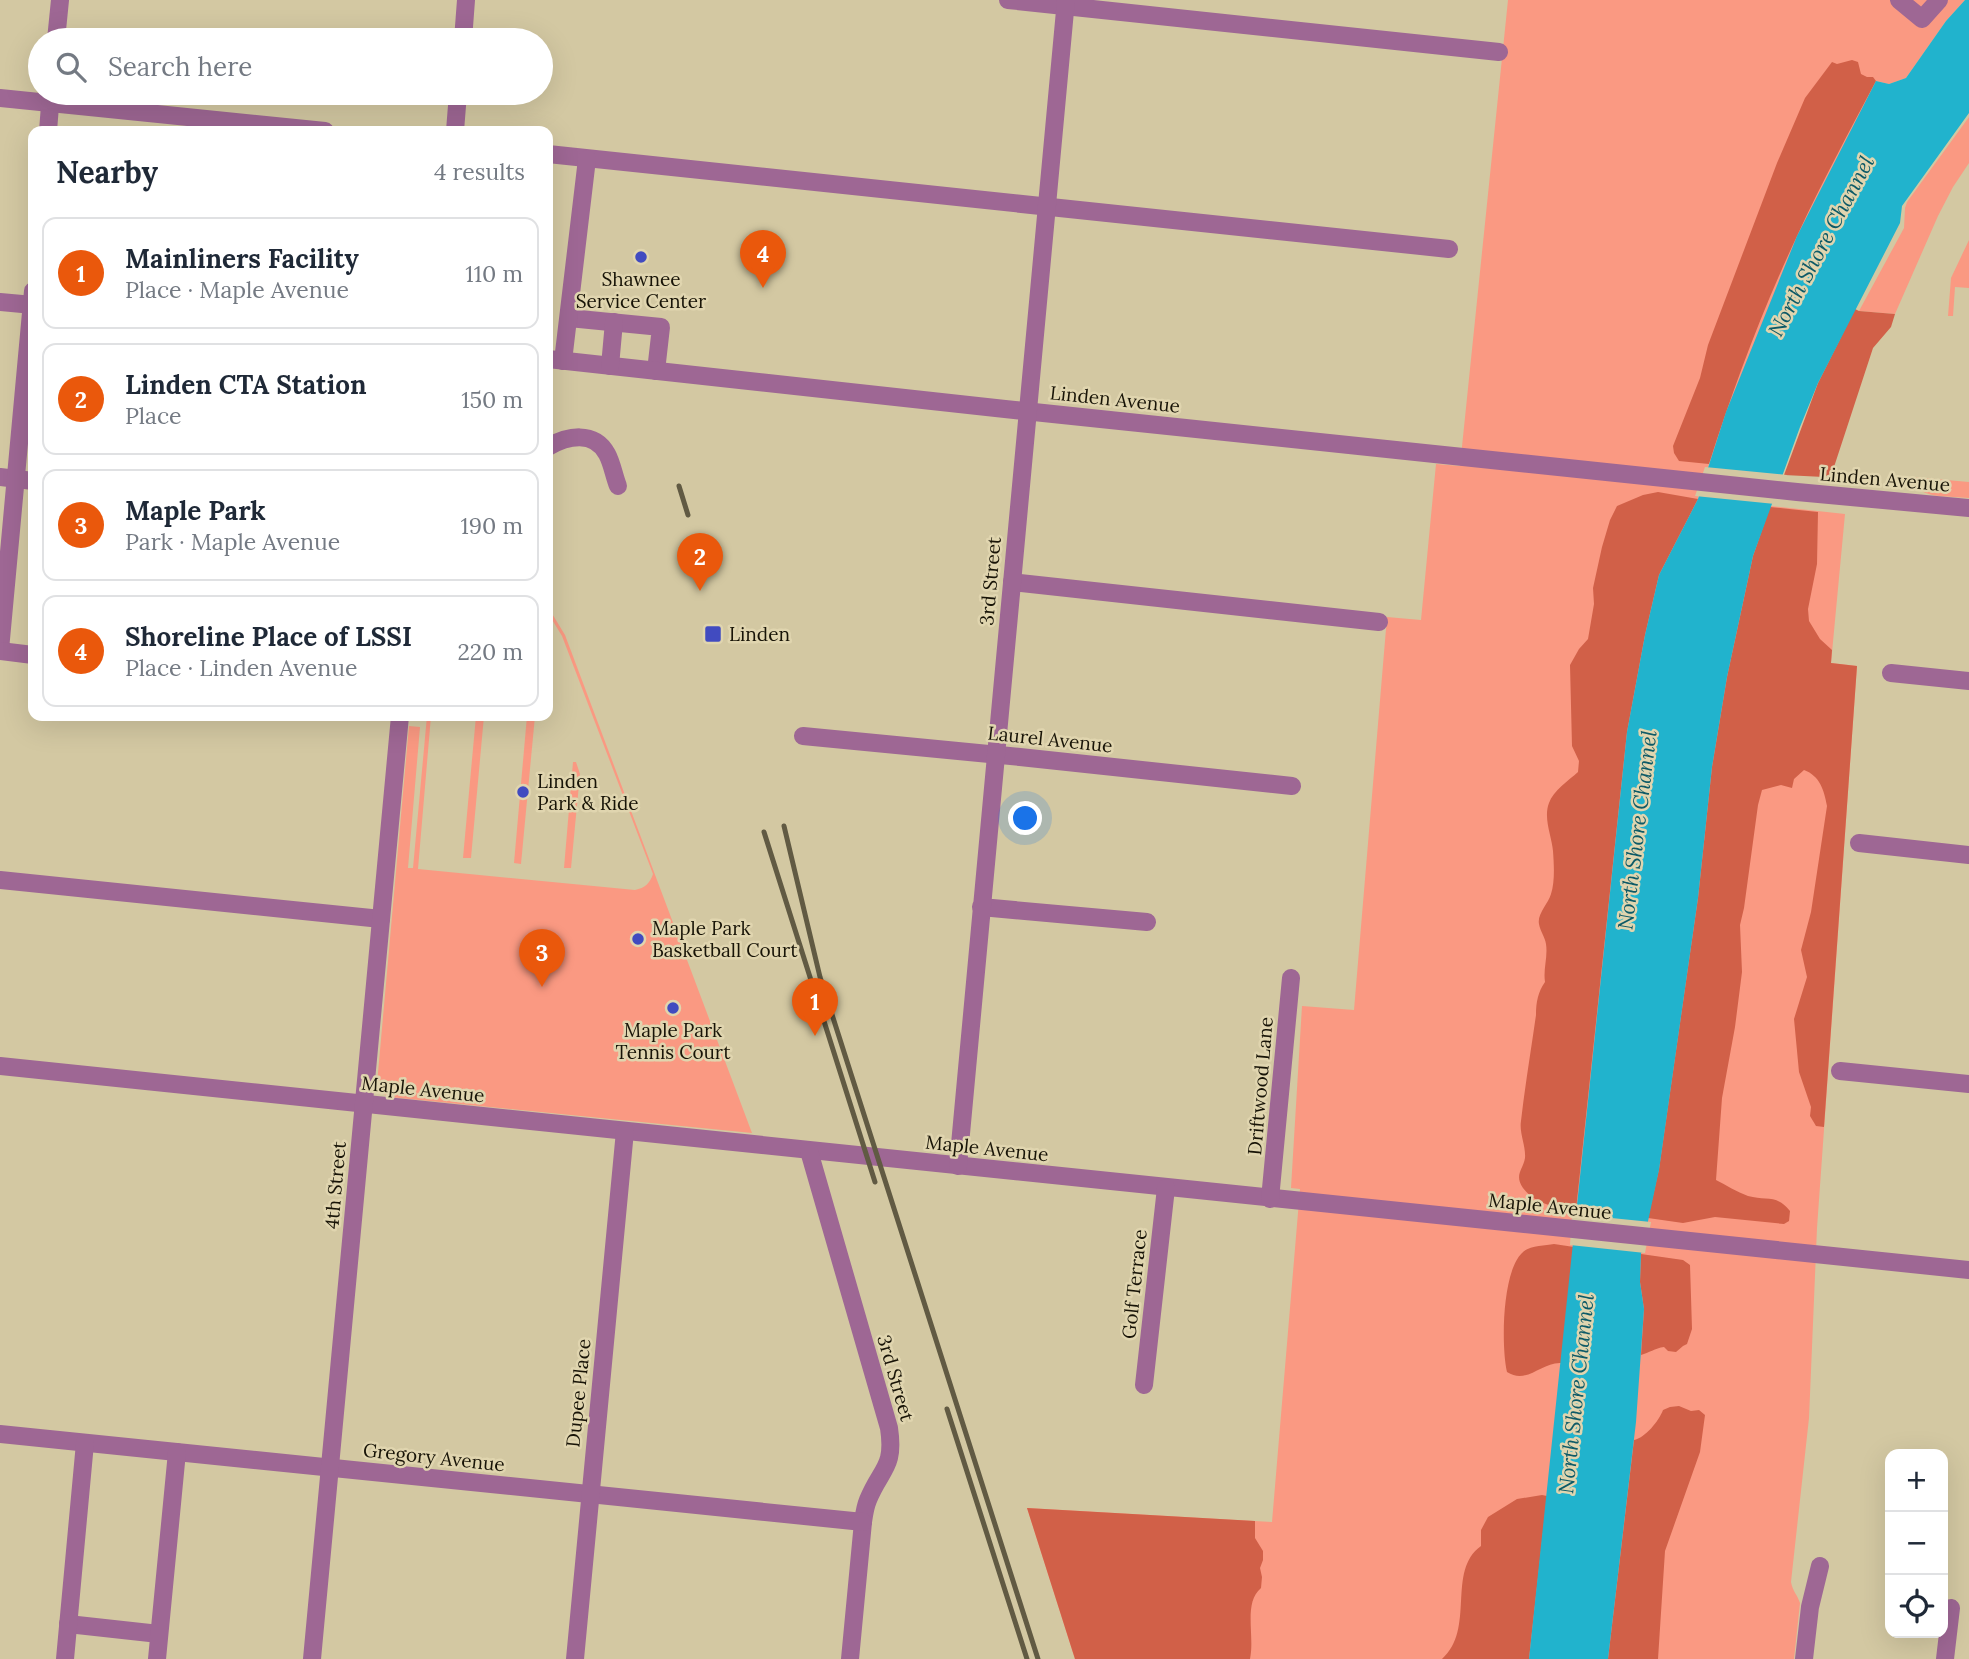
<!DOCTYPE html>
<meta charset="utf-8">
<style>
body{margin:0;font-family:Lora,serif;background:#f6f6f7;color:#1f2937}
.controls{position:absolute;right:21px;bottom:21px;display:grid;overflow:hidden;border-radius:14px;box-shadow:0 7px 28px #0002}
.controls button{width:63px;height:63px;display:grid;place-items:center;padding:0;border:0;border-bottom:2px solid #e0e1e3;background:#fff;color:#1f2937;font:35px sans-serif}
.you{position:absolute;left:1026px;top:819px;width:24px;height:24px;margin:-18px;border:5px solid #fff;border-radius:50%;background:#1a73e8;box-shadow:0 0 0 10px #1a73e833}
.badge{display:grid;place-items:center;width:46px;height:46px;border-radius:50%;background:#ea580c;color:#fff;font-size:23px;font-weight:700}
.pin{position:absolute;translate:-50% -58px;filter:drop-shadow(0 2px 4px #0008)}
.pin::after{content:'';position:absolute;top:37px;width:24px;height:21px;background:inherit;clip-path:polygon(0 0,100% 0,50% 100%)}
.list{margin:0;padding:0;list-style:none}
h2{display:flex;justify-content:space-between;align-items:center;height:91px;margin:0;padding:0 28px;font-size:30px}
h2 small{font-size:23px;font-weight:400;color:#747a83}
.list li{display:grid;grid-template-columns:46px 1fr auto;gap:21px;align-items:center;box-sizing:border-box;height:112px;margin:0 14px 14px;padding:0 14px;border:2px solid #e0e1e3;border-radius:14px}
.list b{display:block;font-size:26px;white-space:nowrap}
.list p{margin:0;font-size:23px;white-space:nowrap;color:#747a83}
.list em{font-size:23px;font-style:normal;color:#747a83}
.icon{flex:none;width:38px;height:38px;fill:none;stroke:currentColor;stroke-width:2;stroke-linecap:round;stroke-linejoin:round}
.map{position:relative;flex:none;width:1969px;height:1659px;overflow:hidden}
.search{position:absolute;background:#fff;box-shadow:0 7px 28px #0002;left:28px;top:28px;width:525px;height:77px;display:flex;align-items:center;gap:18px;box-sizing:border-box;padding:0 24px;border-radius:38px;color:#747a83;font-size:26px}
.panel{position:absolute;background:#fff;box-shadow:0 7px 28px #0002;left:28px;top:126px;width:525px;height:595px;border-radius:14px}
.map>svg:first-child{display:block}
</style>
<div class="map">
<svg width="1969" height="1659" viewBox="0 0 1969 1659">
<rect width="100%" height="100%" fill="#d3c8a2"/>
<g fill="#fa9982">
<path d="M 1508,0 L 1965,0 L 1946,21 L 1906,78 L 1889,84 L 1876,81 L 1709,464 L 1698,498 L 1845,514 L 1831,663 L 1857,666 L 1817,1228 L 1809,1418 L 1791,1582 C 1793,1592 1797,1594 1800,1603 L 1794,1659 L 1075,1659 L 1027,1508 L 1272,1522 L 1300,1189 L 1291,1188 L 1302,1006 L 1354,1010 L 1387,617 L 1421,620 L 1436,464 L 1460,466 Z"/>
<polygon points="1969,117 1969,163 1953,187 1938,216 1895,314 1859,311 1904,228 1905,208 1907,202"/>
<polygon points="1969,240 1969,288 1955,287 1953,316 1948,316 1951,278"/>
<path d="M 1912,477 L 1969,482 L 1969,498 C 1951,496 1915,500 1912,477 Z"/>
<path d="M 548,607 L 565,635 L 752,1133 L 389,1097 L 378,1091 L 377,1084 L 409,726 L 420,727 L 408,868 L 413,868 L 427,716 L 431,716 L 418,869 L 635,890 C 645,888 650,883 653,874 L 562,636 L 548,613 Z"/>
<polygon points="476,716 484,716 471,858 463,858"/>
<polygon points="527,716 535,716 521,864 514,863"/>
<polygon points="573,762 576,762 580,774 571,868 564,868"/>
</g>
<g fill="#d16048">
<path d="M 1852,60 L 1858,62 L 1861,74 L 1867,77 L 1873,77 L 1876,81 C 1849,132 1822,182 1798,234 C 1763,308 1734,386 1709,464 L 1679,461 L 1674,453 L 1673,446 L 1700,378 L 1708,345 L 1777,163 L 1805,98 L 1832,62 L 1837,64 Z"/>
<polygon points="1855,309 1859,311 1895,314 1891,327 1873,348 1832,473 1824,477 1784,475 1818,383"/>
<path d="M 1658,492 L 1698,499 L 1659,575 L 1645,635 L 1627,732 L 1576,1210 C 1558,1209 1535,1204 1523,1188 C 1514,1175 1523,1170 1525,1158 C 1526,1146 1519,1133 1521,1121 C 1525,1086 1531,1050 1536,1015 C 1536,1002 1538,992 1545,982 C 1543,969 1548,957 1546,944 C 1545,937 1540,931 1539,924 C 1537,914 1548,904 1551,894 C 1555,882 1554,865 1553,851 C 1552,837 1543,818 1549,803 C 1553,791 1569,780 1578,772 L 1579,761 L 1572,746 L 1570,665 L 1579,649 L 1588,639 L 1594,604 L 1593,588 L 1602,547 L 1610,520 L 1617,506 L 1643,495 Z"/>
<path d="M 1770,507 L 1818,512 L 1817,564 L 1808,609 L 1809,621 L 1820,639 L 1832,650 L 1831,663 L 1857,666 L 1824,1127 L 1816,1126 L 1810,1116 L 1811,1107 L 1799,1072 L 1794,1019 L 1807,977 L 1801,950 L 1811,912 L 1827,806 C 1824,790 1820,776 1804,770 L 1794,779 L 1792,788 L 1781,785 L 1762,790 L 1758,805 L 1744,908 L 1740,925 L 1742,972 L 1735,1027 L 1722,1098 L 1716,1180 C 1726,1185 1737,1192 1748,1196 C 1766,1201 1777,1194 1790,1211 L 1789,1221 L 1784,1224 L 1715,1217 L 1683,1223 L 1648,1218 L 1659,1169 L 1698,898 L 1712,767 L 1727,677 L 1753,556 Z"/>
<path d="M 1554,1244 L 1574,1247 L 1561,1363 C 1541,1362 1527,1385 1507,1372 C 1501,1346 1502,1272 1522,1253 C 1529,1245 1545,1246 1554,1244 Z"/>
<path d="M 1641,1254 L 1683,1260 L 1690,1265 L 1692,1329 L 1687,1344 L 1683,1346 L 1676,1352 L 1668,1351 L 1664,1347 C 1655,1348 1649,1353 1641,1355 L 1644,1309 L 1640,1282 Z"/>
<path d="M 1679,1406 L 1691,1411 L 1699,1410 L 1705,1415 L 1700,1452 L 1665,1551 L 1658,1659 L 1608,1659 L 1634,1440 C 1645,1438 1659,1421 1663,1410 L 1670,1407 Z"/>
<path d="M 1542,1495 L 1547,1496 L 1529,1659 L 1442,1659 C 1476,1629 1446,1571 1481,1546 L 1481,1530 L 1488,1517 L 1517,1499 Z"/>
<path d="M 1027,1508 L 1255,1521 L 1255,1538 L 1263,1551 L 1263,1560 L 1260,1568 L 1262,1577 L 1261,1588 C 1243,1603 1255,1636 1250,1659 L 1075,1659 Z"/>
</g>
<polygon fill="#21b3cd" points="1965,0 1969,0 1969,113 1902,206 1900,223 1818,383 1800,427 1753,556 1727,677 1712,767 1698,898 1659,1170 1641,1254 1640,1282 1644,1309 1636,1422 1608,1659 1529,1659 1627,732 1645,635 1659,575 1698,499 1726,412 1797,236 1876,81 1889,84 1906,78 1946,21"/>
<g fill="#d3c8a2">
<polygon points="1705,467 1787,475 1775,504 1695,496"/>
<polygon points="1572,1214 1651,1222 1645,1253 1570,1245"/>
</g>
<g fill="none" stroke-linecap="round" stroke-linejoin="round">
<g stroke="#9e6794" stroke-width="18">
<polyline points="1008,0 1499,52"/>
<polyline points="1899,0 1922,19 1939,0"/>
<polyline points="56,40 60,0"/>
<polyline points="463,40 466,0"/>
<polyline points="0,98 325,131"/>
<polyline points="48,131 51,93"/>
<polyline points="455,131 458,93"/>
<polyline points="548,154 1449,249"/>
<polyline points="0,302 33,305"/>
<polyline points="569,318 661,327 656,371"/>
<polyline points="548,359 1005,409 1797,492 1969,508"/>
<polyline points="563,361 587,159"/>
<polyline points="610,366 614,322"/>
<path d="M 548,447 C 567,436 594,430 607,454 C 612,463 614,476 618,486"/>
<polyline points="0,477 33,481"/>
<polyline points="1012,582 1379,622"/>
<polyline points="0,650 33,291"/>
<polyline points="0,651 33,655"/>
<polyline points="1891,673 1969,681"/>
<polyline points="803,736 1020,757 1292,786"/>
<polyline points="1859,843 1969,855"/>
<polyline points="0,880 381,919"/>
<polyline points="981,907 1147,922"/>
<polyline points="0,1066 1969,1270"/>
<polyline points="1840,1071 1969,1084"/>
<path d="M 809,1151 L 889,1428 C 895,1468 881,1468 868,1500 C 865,1507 864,1515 863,1522 L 850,1659"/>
<polyline points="958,1166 1066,0"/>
<polyline points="1270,1199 1291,978"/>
<polyline points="1144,1385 1166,1188"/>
<polyline points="0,1434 863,1522"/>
<polyline points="68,1624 159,1634"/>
<polyline points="65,1659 85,1443"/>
<polyline points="157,1659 177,1452"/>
<polyline points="312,1659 400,716"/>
<polyline points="575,1659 625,1131"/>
<polyline points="1804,1659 1810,1607 1820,1566"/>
<polyline points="1945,1659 1951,1608"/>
</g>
<g stroke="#615a43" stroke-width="5">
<polyline points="679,486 688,515"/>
<polyline points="784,826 820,977 1038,1659"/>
<polyline points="764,832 875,1182"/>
<polyline points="947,1409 1027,1659"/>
</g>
</g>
<g fill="#414bc0" stroke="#e0d5af" stroke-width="2.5">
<circle cx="641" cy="257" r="7"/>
<rect x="704" y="625" width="18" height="18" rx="3.5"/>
<circle cx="523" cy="792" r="7"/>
<circle cx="638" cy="939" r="7"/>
<circle cx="673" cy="1008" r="7"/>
</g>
<g text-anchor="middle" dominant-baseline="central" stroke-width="5" stroke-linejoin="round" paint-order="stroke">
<g font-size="19" fill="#181407" stroke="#e0d5af" text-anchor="start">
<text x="641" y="279" text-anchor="middle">Shawnee<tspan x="641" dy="22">Service Center</tspan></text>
<text x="729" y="634">Linden</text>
<text x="537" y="781">Linden<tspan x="537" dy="22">Park &amp; Ride</tspan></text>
<text x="652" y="928">Maple Park<tspan x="652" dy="22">Basketball Court</tspan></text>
<text x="673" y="1030" text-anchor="middle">Maple Park<tspan x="673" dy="22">Tennis Court</tspan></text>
</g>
<g font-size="19" fill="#181407" stroke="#e0d5af">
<text transform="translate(1115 399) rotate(6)">Linden Avenue</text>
<text transform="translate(1885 479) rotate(5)">Linden Avenue</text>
<text transform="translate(990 581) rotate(-85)">3rd Street</text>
<text transform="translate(1050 739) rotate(6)">Laurel Avenue</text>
<text transform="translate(1260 1086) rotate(-85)">Driftwood Lane</text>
<text transform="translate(423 1089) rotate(6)">Maple Avenue</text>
<text transform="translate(987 1148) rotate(6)">Maple Avenue</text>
<text transform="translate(335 1185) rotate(-85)">4th Street</text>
<text transform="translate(1550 1206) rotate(6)">Maple Avenue</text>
<text transform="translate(1134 1284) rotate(-84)">Golf Terrace</text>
<text transform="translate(896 1378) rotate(74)">3rd Street</text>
<text transform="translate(578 1393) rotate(-84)">Dupee Place</text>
<text transform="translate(434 1457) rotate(6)">Gregory Avenue</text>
</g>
<g font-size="21" font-style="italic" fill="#0d5a67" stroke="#e0d5af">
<text transform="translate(1821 246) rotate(-62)">North Shore Channel</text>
<text transform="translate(1637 830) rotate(-83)">North Shore Channel</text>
<text transform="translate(1576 1394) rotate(-84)">North Shore Channel</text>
</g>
</g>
</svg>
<div class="controls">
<button>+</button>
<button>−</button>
<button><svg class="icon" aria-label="locate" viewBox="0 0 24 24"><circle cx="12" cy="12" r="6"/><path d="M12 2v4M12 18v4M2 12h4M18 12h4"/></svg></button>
</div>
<div class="you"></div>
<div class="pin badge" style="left:815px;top:1036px">1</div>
<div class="pin badge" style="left:700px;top:591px">2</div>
<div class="pin badge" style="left:542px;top:987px">3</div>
<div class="pin badge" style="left:763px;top:288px">4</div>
<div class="search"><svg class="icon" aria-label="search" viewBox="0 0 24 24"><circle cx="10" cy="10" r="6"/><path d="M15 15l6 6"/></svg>Search here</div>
<section class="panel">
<h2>Nearby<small>4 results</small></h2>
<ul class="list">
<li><span class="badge">1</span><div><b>Mainliners Facility</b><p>Place · Maple Avenue</p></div><em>110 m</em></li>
<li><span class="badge">2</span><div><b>Linden CTA Station</b><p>Place</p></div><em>150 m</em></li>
<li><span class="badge">3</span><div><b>Maple Park</b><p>Park · Maple Avenue</p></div><em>190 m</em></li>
<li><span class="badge">4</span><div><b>Shoreline Place of LSSI</b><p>Place · Linden Avenue</p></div><em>220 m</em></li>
</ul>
</section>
</div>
